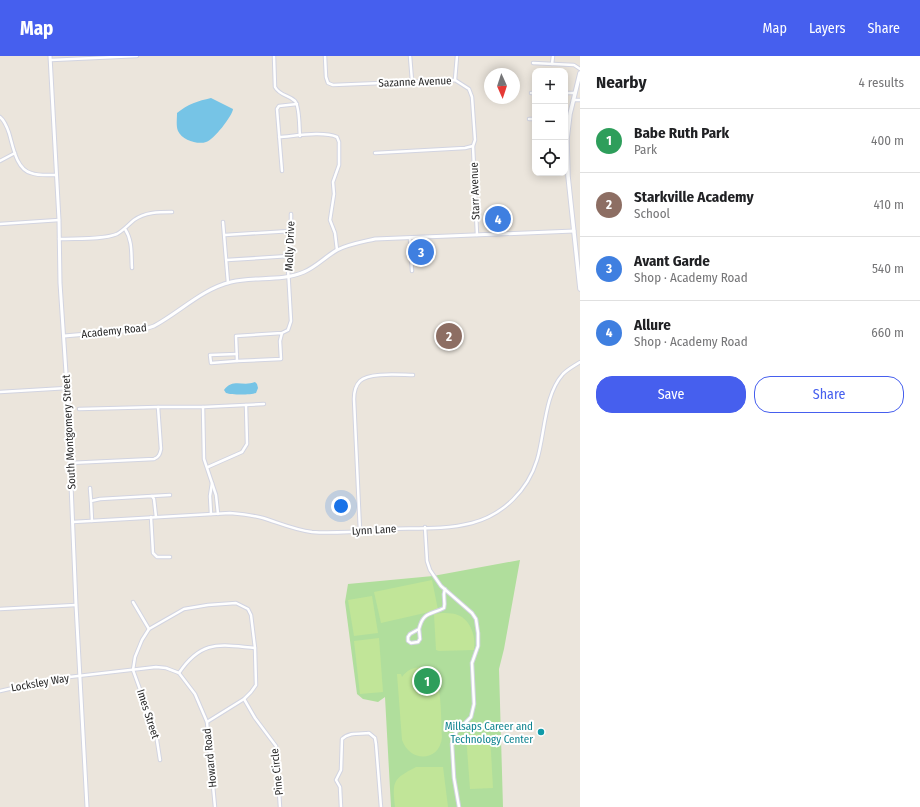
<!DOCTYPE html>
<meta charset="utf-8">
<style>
body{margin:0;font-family:"Fira Sans Condensed",sans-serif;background:#f2f2f2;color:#202124}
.controls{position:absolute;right:12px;top:12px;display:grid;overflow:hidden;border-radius:8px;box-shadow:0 2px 10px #0003}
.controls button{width:36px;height:36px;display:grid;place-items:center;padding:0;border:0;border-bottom:1px solid #e0e0e0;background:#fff;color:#202124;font:20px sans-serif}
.compass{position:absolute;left:484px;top:12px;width:36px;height:36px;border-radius:50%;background:#fff;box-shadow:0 2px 10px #0003;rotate:177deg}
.you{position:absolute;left:341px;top:450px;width:14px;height:14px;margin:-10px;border:3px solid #fff;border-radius:50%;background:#1a73e8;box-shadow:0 0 0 6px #1a73e833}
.badge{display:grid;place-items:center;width:26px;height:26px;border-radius:50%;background:#465fee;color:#fff;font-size:13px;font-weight:700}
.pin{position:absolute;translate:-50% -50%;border:2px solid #fff;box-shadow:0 1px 4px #0006}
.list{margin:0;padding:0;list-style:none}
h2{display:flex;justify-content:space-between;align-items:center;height:52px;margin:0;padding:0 16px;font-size:17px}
h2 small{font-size:13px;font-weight:400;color:#757577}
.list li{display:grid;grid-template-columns:26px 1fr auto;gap:12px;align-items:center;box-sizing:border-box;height:64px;padding:0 16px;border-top:1px solid #e0e0e0}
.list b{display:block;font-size:15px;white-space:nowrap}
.list p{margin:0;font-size:13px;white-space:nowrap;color:#757577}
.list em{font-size:13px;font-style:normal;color:#757577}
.actions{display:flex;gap:8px;padding:12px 16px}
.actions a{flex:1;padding:9px 0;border:1px solid #465fee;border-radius:16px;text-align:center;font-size:14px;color:#465fee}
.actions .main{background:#465fee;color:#fff}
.icon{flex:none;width:22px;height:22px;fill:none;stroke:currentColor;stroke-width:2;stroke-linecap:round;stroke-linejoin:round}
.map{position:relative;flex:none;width:580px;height:751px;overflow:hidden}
header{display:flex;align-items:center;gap:24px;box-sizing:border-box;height:56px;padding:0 20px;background:#465fee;color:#fff}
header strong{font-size:19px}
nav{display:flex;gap:22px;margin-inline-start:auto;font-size:14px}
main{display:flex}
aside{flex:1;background:#fff}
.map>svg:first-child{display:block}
</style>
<header>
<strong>Map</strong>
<nav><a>Map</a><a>Layers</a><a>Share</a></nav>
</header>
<main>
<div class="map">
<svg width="580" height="751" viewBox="0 0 580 751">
<rect width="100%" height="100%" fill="#ebe5dc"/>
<polygon fill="#b0de9c" points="520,504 504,593 499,613 503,751 391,751 385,641 378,646 363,643 357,638 345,546 348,528 433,520"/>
<g fill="#c1e598">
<polygon points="432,524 438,554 381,567 374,536"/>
<polygon points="372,540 378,577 354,580 348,544"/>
<path d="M 442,557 C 446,557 451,557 455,558 C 470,562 476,579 474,594 L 439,595 L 436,594 L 434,558 Z"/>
<polygon points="379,582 383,636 360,638 354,585"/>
<path d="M 421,611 C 426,613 430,615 434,619 C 442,629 441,667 442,681 C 440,706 410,707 402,684 L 397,618 L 401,618 L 402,621 C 407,614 412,612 421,611 Z"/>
<polygon points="490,678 493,732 470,733 466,679"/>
<path d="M 416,711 L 443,711 L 448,751 L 395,751 C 392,725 393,723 416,711 Z"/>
</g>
<g fill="#76c4e6">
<path d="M 211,42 L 233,53 C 233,59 213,85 206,86 C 198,89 182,84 178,75 C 176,70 177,63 177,57 C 188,48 198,45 211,42 Z"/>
<path d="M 255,326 L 257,328 L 258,332 L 256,337 C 250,339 232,339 226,337 L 224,334 C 233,322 243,331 255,326 Z"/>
</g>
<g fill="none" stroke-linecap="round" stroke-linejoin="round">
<g stroke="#d2d4e1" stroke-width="4.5">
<g id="minor">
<path d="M 274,0 L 275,31 C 280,40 289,39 295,45 C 300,51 299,72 300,80"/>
<polyline points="325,0 326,21 328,27 333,29 455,24 469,33 472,41 475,84 473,90 477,179"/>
<polyline points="410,0 412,25"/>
<polyline points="51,4 137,0"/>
<polyline points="533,7 574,9 580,13"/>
<polyline points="552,8 553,0"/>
<polyline points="455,24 457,0"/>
<polyline points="531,37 535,37"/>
<polyline points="565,37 575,37"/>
<polyline points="573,44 580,44"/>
<path d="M 0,61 C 5,65 7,71 9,77 C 13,90 16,113 31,117 C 39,120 48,119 56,119"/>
<polyline points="529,63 535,63"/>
<path d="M 279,81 C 295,80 323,75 337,81 L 339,86 L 339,109 L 333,126 L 334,138 L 330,164 L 335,177 L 337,194"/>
<polyline points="375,97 465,92 473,90"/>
<polyline points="0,105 15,97"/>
<polyline points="282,115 277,53 279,50 297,48"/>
<polyline points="223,166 228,227"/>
<polyline points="0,168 59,164"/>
<path d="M 125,173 C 133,185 131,199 132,212"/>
<polyline points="225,179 291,175"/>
<polyline points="410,182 412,215"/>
<path d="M 59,183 C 76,182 102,184 117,178 C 124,174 128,169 134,164 C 145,156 159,156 172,156"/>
<polyline points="227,204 289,200"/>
<polyline points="282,277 280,285 281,303 237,305 236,280 282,277 288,274 291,265 288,212 291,182 291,158"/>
<polyline points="237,298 210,299 211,307 237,305"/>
<polyline points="0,336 67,332"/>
<polyline points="203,351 204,403 216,439 218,458"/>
<polyline points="79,353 158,351 203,351 264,348"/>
<path d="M 70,407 L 154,403 C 159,401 160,398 161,393 L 158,351"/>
<polyline points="208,411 242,396 247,388 246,349"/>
<polyline points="90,432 91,445"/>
<polyline points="152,440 170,439"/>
<polyline points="211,458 210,440 212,427"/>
<polyline points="151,461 153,497 157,501 170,501"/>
<polyline points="92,465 91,445 100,443 152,440 154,443 156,461"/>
<path d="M 73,466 L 230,457 C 241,458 252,459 263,462 C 279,467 295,474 312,476 C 337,478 363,475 388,473 C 415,472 445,474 472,467 C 503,459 528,434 537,404 C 545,378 544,339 563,318 C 568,313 574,310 580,306"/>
<polyline points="425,471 427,505 430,514 441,530 472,557 476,563 478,577 478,590 472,607 474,648 471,661 456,676 452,688 454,722 459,751"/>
<path d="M 360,475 L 354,343 C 354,336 355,330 360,325 C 369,316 401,319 413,319"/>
<polyline points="133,546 149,573"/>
<polyline points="0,553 76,549"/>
<path d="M 419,573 L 420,583 L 418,586 L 411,587 L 408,585 L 408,581 L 410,578 L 419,573 C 423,556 430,559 444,552 C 446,545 442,541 445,533"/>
<path d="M 179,617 C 202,583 220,589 255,592"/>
<polyline points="0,635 52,623 156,611 166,612 179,617 195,638 207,666 215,751"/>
<polyline points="244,643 255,662 276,690 280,751"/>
<polyline points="160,704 156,678 133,614 135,601 142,584 149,573 184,553 208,549 236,547 248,553 251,559 255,592 256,629 251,636 244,643 207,666"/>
<path d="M 341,751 L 340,731 L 336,724 L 341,714 L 342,683 C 349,676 360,678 369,677 L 375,682 L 376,688 L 381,751"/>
</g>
</g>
<g stroke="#d2d4e1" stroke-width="5">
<g id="tertiary">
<polyline points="50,0 59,164 60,227 67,332 76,549 87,751"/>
<path d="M 64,280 L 145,273 L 154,270 C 180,256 202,233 231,226 C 255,220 281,226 304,216 C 316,211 325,201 337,194 C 349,188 362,186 375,183 L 574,175"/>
</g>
</g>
<g stroke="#d2d4e1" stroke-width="5.5">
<polyline id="secondary" points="580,17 570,58 567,83 568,120 580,233"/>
</g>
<use href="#minor" stroke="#fff" stroke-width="2.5"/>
<use href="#tertiary" stroke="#fff" stroke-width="3"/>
<use href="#secondary" stroke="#fff" stroke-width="3.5"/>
</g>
<circle fill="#0f9aa8" stroke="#fff" stroke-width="1.5" cx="541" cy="676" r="4"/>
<g text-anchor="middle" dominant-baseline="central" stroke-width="4" stroke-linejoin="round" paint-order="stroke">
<g font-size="11" fill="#292929" stroke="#fff">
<text transform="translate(415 26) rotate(-2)">Sazanne Avenue</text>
<text transform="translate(475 135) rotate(-92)">Starr Avenue</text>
<text transform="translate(290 190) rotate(-88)">Molly Drive</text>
<text transform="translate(114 275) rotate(-6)">Academy Road</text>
<text transform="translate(69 376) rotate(-93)">South Montgomery Street</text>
<text transform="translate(374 474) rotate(-3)">Lynn Lane</text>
<text transform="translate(40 627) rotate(-10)">Locksley Way</text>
<text transform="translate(148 658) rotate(72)">Imes Street</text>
<text transform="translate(210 702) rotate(-96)">Howard Road</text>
<text transform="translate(277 716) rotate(-96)">Pine Circle</text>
</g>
<g font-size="11" fill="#0d838f" stroke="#fff" text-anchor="end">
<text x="533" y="670">Millsaps Career and<tspan x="533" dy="13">Technology Center</tspan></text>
</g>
</g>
</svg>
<div class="controls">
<button>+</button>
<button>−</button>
<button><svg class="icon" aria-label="locate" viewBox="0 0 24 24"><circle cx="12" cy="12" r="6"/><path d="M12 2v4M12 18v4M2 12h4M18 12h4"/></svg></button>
</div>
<svg class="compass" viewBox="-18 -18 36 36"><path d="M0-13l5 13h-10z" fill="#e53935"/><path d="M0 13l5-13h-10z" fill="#757577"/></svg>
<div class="you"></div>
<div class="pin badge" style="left:427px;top:625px;background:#2e9e5b">1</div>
<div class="pin badge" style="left:449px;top:280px;background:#8d6e63">2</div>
<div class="pin badge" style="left:421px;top:196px;background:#3f7fe0">3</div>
<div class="pin badge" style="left:498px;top:163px;background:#3f7fe0">4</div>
</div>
<aside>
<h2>Nearby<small>4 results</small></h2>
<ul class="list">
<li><span class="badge" style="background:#2e9e5b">1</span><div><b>Babe Ruth Park</b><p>Park</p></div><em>400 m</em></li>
<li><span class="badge" style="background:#8d6e63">2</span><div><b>Starkville Academy</b><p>School</p></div><em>410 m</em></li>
<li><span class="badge" style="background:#3f7fe0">3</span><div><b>Avant Garde</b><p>Shop · Academy Road</p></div><em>540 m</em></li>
<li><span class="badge" style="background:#3f7fe0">4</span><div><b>Allure</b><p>Shop · Academy Road</p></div><em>660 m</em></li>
</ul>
<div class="actions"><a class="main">Save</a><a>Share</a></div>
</aside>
</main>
